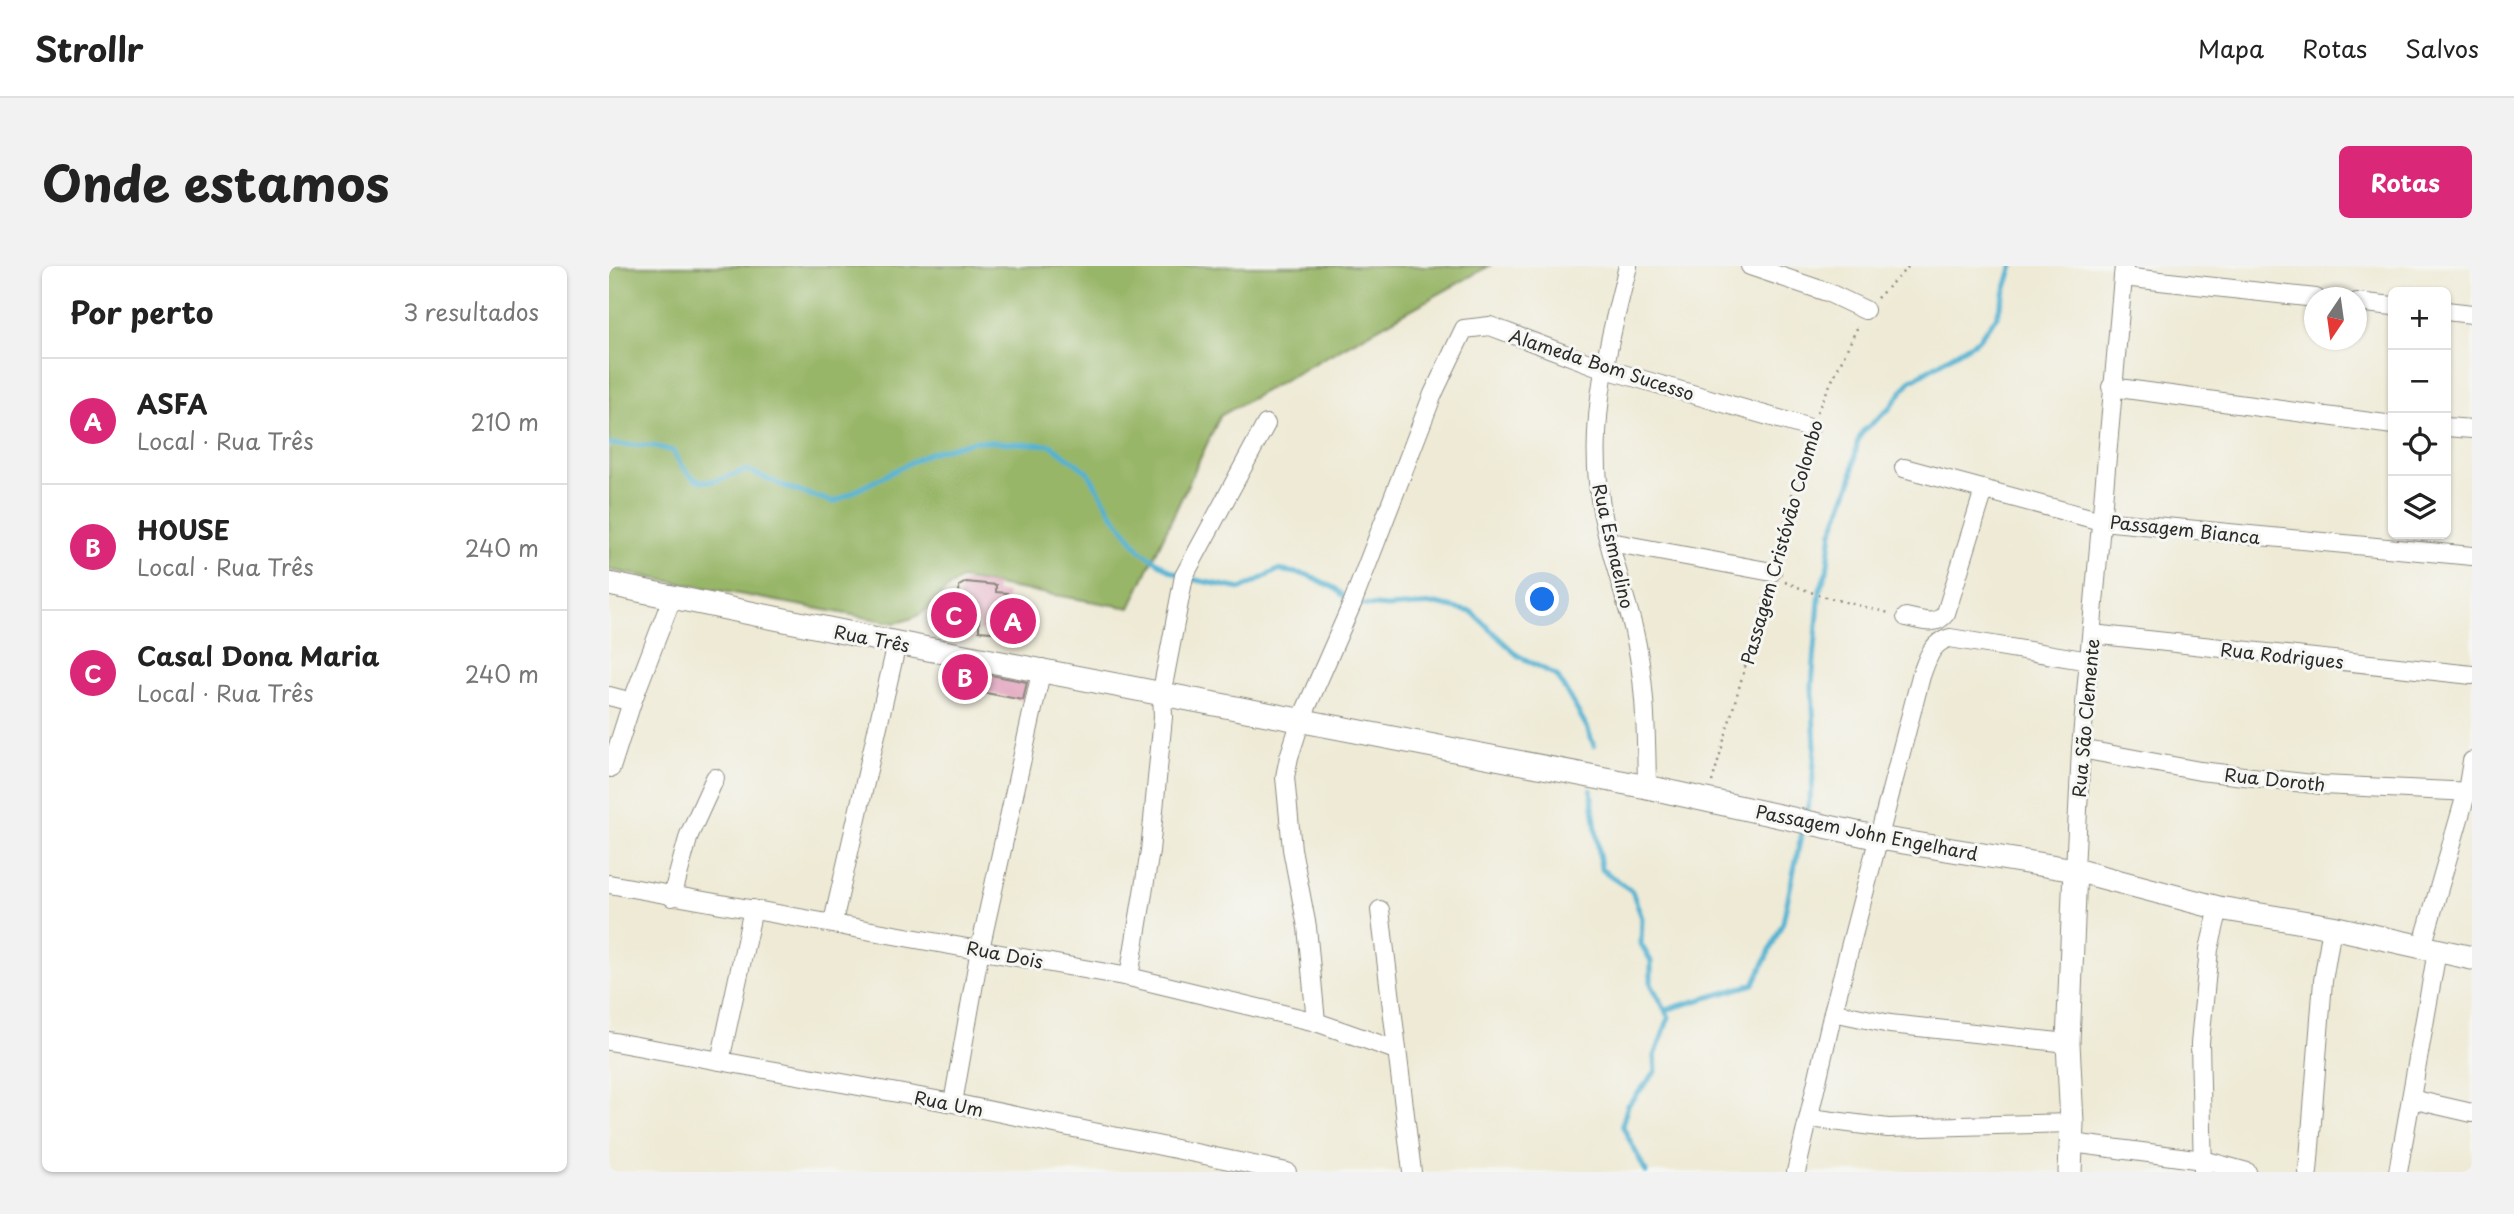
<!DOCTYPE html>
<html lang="pt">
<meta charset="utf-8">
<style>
body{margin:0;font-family:"Playpen Sans",sans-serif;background:#f2f2f2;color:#222}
.controls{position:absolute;right:21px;top:21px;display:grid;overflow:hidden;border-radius:10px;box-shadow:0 2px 5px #0004}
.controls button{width:63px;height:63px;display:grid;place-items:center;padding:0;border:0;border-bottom:2px solid #e0e0e0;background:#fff;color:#222;font:35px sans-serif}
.compass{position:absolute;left:1695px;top:21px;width:63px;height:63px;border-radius:50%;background:#fff;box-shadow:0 2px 5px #0004;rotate:193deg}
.you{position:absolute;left:934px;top:334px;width:24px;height:24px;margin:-18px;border:5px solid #fff;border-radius:50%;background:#1a73e8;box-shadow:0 0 0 10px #1a73e833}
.badge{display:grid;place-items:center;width:46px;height:46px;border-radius:50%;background:#db2777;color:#fff;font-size:23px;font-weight:700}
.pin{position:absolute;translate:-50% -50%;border:4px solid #fff;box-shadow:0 2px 7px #0006}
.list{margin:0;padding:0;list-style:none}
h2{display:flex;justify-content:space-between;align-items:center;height:91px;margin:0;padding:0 28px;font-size:30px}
h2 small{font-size:23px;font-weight:400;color:#767676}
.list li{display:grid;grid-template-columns:46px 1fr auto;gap:21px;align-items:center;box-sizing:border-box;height:126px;padding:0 28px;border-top:2px solid #e0e0e0}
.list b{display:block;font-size:26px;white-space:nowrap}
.list p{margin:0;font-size:23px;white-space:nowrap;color:#767676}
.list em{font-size:23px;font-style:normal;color:#767676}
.icon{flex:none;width:38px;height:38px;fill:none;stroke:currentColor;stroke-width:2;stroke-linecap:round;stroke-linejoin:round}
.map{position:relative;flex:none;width:1863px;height:906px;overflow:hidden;border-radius:10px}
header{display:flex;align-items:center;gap:42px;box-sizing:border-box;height:98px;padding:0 35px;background:#fff;border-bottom:2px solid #e0e0e0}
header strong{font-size:33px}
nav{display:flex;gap:38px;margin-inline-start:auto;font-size:24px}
.intro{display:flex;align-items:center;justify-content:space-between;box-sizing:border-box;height:168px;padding:0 42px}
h1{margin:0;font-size:49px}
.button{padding:18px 32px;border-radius:10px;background:#db2777;color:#fff;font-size:24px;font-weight:700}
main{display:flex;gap:42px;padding:0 42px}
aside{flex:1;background:#fff;border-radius:10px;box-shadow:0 2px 5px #0004}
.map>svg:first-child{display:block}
</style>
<header>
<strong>Strollr</strong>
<nav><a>Mapa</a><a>Rotas</a><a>Salvos</a></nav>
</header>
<div class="intro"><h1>Onde estamos</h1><a class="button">Rotas</a></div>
<main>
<aside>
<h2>Por perto<small>3 resultados</small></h2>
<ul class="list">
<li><span class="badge">A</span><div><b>ASFA</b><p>Local · Rua Três</p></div><em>210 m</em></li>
<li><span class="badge">B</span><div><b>HOUSE</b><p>Local · Rua Três</p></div><em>240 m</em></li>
<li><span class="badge">C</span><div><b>Casal Dona Maria</b><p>Local · Rua Três</p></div><em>240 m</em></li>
</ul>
</aside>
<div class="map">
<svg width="1863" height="906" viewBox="0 0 1863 906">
<rect width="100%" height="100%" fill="#f6f6f2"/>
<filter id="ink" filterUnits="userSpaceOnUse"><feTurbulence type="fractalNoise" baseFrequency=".0143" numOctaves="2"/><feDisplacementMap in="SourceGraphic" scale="14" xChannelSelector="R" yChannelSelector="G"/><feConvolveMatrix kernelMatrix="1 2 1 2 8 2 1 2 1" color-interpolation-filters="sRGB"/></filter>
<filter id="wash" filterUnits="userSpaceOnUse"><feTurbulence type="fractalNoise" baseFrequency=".00686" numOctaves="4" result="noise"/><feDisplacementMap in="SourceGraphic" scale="28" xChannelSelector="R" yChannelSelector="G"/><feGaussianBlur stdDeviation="1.57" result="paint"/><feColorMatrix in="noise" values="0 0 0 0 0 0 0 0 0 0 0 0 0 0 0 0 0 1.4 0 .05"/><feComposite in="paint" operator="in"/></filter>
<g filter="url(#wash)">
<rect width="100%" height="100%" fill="#eeead5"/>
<path fill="#98b668" stroke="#62704a" stroke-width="2" d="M 0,0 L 880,0 L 611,150 L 521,342 L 352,313 C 321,331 328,348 286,357 L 0,304 Z"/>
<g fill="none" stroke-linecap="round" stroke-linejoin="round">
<g stroke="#53b2d2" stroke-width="5">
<path d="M 0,178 L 45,180 L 64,185 C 87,229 101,216 138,204 L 182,223 L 225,236 L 320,187 L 366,175 L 442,179 L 479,206 L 503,247 L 531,284 L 562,305 L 582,313 L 632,323 L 669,304 L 699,309 L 727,323 L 743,338 L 778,341 L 827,338 L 863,346 L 908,389 L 948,410 L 978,461 L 985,480"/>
<polyline points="982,524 992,603 1023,625 1033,652 1032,678 1042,695 1042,718 1060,751 1046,790 1047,805 1019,839 1013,859 1037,906"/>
<polyline points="1196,551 1203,523 1206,481 1203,420 1211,323 1218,305 1223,266 1242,216 1248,177 1253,166 1280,143 1301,115 1369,74 1388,50 1404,0"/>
<polyline points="1056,744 1145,718 1174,656 1194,561"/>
</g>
</g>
<g id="blocks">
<g fill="#e3a3be">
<polygon points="357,316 387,319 387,326 398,327 397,340 411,339 408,368 370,365 370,353 339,356 340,343 351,343 350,320"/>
<polygon points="350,403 418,416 414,434 361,424 360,430 344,427"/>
</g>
</g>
</g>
<g filter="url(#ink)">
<use href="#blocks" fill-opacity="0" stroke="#8c8a80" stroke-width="2"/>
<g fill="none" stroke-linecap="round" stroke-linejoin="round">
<g stroke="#8c8a80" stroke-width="20">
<g id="minor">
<path d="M 1019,0 C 1001,71 982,142 989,216 C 993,265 1012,314 1024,361 C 1037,414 1037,467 1038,521"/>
<polyline points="1141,0 1218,26 1256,44"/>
<polyline points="1514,11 1707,32"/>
<polyline points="1748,36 1784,40"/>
<polyline points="1837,45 1863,48"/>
<polyline points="1502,121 1784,159"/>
<polyline points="1837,161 1863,163"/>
<polyline points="1295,202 1492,255 1863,290"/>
<polyline points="1001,276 1163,306"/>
<path d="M 1297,351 C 1312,354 1327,361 1337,347 L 1375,224"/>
<polyline points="1483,368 1863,409"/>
<polyline points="0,430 23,436"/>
<polyline points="1472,483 1591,505 1713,519 1863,526"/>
<polyline points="2,502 23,436 63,332"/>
<polyline points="1466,604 1472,483 1515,0"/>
<polyline points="0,618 520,711 707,756 787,784"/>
<polyline points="63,631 80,569 106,512"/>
<polyline points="771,644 803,906"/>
<polyline points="224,656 288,377"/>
<polyline points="1813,681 1858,525 1863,495"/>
<polyline points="520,711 541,585 554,451 553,425 575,310 657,158"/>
<polyline points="1224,746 1281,758 1459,777"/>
<polyline points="707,756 698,661 683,583 676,511 680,491 692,454 743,338 824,128 855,63 881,60 993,102 1201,162"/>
<polyline points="0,775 344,837 678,906"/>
<polyline points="111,795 144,643"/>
<polyline points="1802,833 1863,847"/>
<polyline points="344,837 371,683 433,402"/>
<polyline points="1201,852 1279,862 1463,857"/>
<polyline points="1463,877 1594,894 1638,906"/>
<path d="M 1187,906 L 1224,746 L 1312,410 C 1318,394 1322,376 1341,372 L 1480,395"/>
<polyline points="1594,906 1591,777 1600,683 1610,642"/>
<polyline points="1699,906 1714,715 1723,661"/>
<polyline points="1789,906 1828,685"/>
</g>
</g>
<g stroke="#8c8a80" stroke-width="25">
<g id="major">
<polyline points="0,318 288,377 1038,521 1270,572 1466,604 1610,642 1723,661 1863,692"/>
<polyline points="1461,906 1463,857 1459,777 1466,604"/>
</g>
</g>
<g stroke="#8c8a80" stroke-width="2.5" stroke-dasharray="2 5" stroke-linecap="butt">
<polyline points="1268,32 1300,0"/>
<polyline points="1208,146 1249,60"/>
<polyline points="1167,290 1196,178"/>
<polyline points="1176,316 1212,330 1280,347"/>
<polyline points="1103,516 1158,324"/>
</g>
<use href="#minor" stroke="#fff" stroke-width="18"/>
<use href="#major" stroke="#fff" stroke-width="23"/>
</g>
</g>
<g text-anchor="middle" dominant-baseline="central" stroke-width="6" stroke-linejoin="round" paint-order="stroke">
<g font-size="18" fill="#2b2b2b" stroke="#f6f6f2">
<text transform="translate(993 98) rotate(18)">Alameda Bom Sucesso</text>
<text transform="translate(1576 263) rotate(6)">Passagem Bianca</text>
<text transform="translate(1172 276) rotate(-74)">Passagem Cristóvão Colombo</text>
<text transform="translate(1005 280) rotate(77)">Rua Esmaelino</text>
<text transform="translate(263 372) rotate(11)">Rua Três</text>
<text transform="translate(1673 389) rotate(6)">Rua Rodrigues</text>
<text transform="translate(1476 452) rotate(-85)">Rua São Clemente</text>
<text transform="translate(1666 513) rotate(6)">Rua Doroth</text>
<text transform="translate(1258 566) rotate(11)">Passagem John Engelhard</text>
<text transform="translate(396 688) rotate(11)">Rua Dois</text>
<text transform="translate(340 837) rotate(11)">Rua Um</text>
</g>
</g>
</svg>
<div class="controls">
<button>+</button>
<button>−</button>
<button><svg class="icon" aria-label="locate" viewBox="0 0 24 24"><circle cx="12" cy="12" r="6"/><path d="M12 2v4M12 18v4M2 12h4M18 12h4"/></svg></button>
<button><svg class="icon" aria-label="layers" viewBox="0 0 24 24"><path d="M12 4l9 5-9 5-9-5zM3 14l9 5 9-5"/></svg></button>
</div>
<svg class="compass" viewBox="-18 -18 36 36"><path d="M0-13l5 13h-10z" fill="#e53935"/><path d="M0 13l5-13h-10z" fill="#767676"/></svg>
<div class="you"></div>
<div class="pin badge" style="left:404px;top:355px">A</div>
<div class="pin badge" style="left:356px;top:411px">B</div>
<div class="pin badge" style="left:345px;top:349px">C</div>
</div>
</main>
